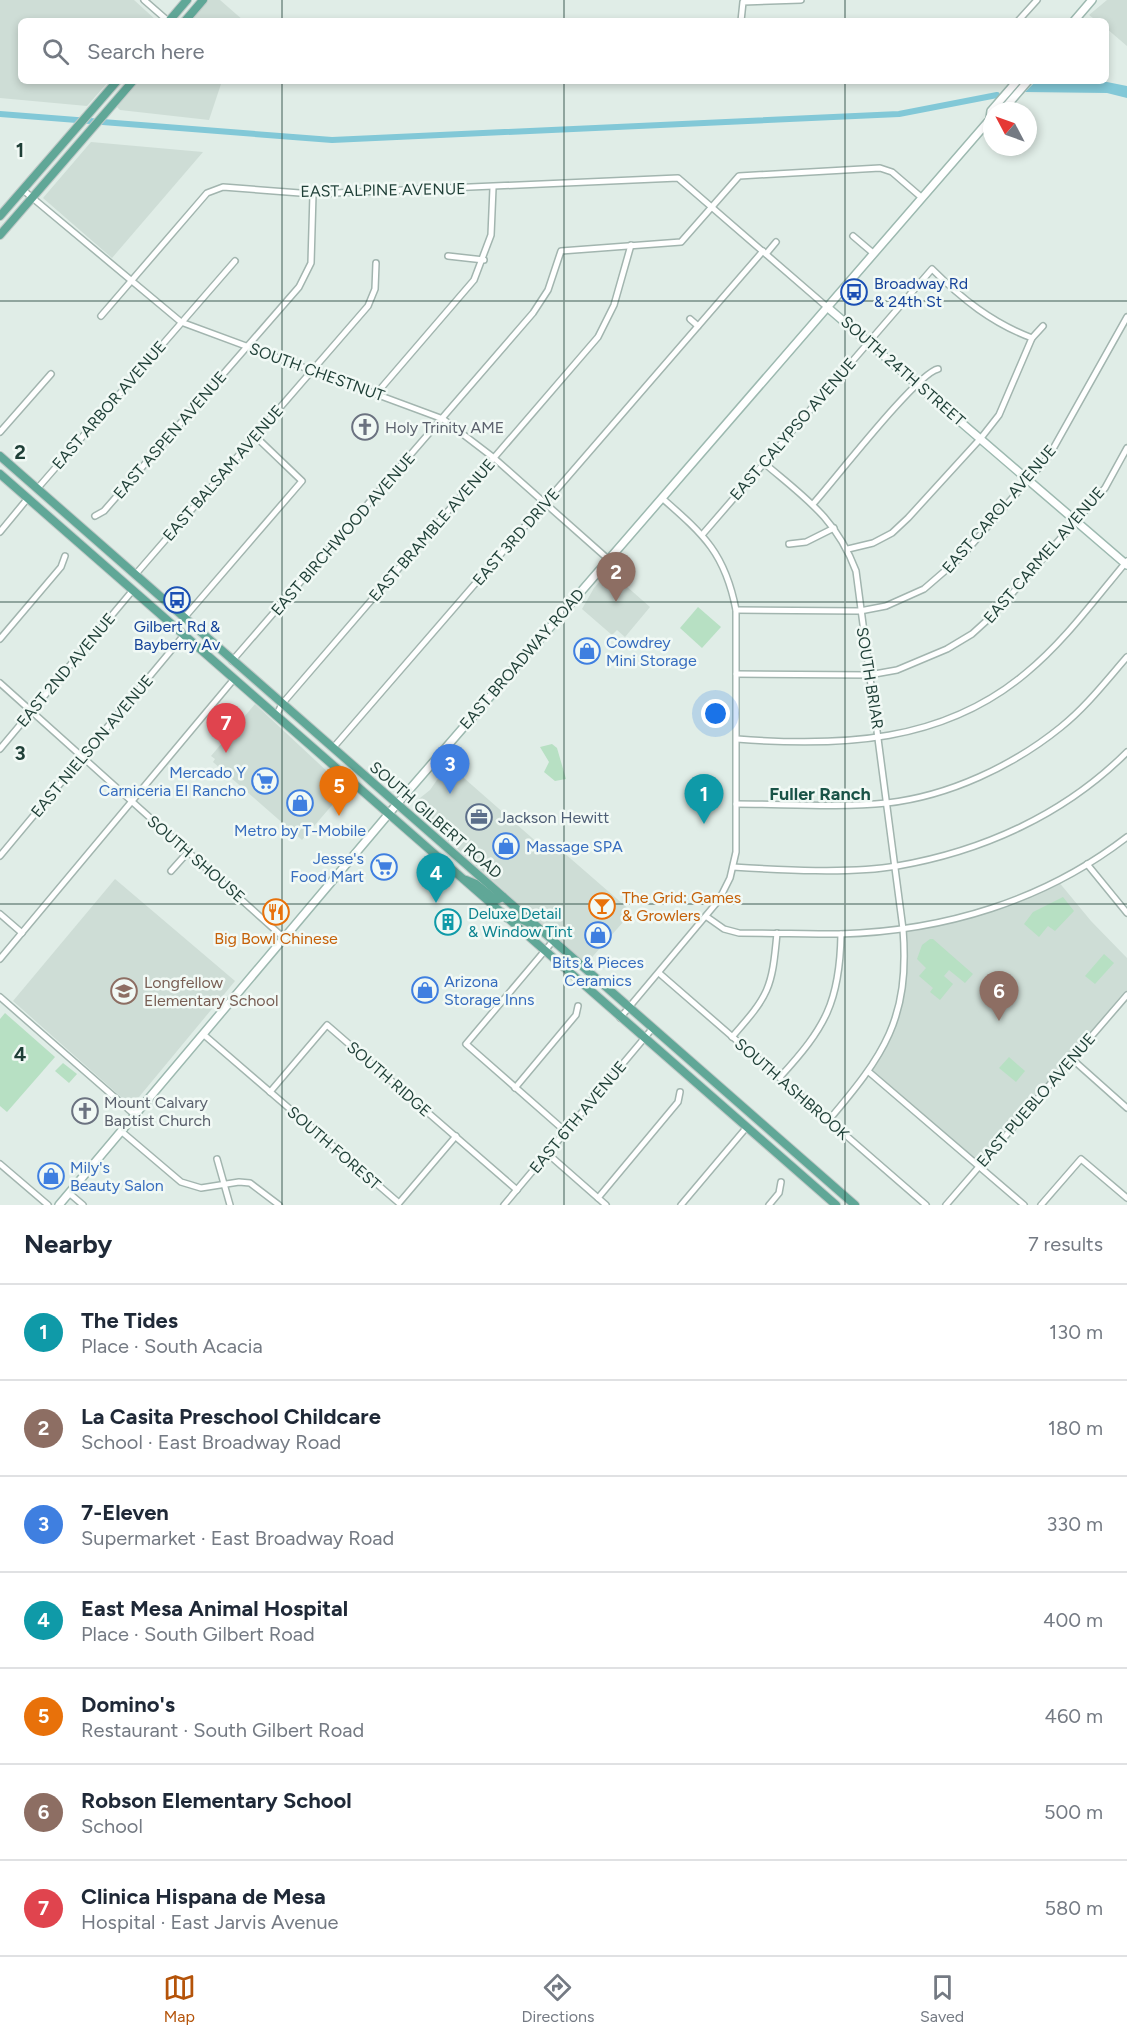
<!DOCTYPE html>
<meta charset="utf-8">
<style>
body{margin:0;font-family:Figtree,sans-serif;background:#f6f6f7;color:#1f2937}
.compass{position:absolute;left:983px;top:102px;width:54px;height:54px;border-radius:50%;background:#fff;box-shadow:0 3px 9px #0003;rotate:311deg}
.you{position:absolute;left:716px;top:714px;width:21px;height:21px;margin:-15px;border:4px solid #fff;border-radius:50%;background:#1a73e8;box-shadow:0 0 0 9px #1a73e833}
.badge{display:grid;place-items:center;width:39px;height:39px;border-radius:50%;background:#b45309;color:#fff;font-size:20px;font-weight:700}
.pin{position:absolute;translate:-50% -50px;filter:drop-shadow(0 2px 3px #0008)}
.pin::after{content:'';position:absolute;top:32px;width:21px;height:18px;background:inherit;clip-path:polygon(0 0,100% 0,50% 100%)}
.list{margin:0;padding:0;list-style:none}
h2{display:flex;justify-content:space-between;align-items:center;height:78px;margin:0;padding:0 24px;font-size:26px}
h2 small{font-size:20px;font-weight:400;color:#747a83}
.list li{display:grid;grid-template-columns:39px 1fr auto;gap:18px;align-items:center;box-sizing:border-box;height:96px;padding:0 24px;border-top:2px solid #e0e1e3}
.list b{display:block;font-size:22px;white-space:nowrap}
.list p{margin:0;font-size:20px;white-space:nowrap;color:#747a83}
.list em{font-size:20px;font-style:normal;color:#747a83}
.icon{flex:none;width:33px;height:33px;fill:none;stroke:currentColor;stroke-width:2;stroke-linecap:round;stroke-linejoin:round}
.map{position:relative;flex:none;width:1127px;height:1205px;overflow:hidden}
.search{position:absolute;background:#fff;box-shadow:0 3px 9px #0003;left:18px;right:18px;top:18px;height:66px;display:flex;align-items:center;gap:15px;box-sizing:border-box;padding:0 21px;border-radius:9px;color:#747a83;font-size:22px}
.sheet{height:750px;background:#fff}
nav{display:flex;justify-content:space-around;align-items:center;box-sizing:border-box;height:84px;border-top:2px solid #e0e1e3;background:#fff;font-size:16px;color:#747a83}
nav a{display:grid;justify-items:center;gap:3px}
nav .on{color:#b45309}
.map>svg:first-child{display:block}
</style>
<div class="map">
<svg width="1127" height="1205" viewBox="0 0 1127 1205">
<rect width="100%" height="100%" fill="#e0ede7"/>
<g fill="#ceddd6">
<polygon points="0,0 134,0 157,21 21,21 21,81 109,81 87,106 0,98"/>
<polygon points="208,0 220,0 244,21 190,21"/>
<polygon points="1107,0 1127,0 1127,46 1106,28 1106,21 1097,21 1089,15"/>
<polygon points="139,81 222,81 209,120 120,110 117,107"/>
<polygon points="91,142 203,152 112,258 43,198"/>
<polygon points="609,571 650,607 625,637 617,630 612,635 582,609 594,588"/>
<polygon points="255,704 346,789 302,840 213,762 215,759 211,756"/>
<polygon points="448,764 548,852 555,845 632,912 586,964 414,810 415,802 430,790"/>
<polygon points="115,879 235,981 134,1103 130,1105 13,1001"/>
<polygon points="1058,881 1091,921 1127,958 1127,995 980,1166 869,1072 881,1053 904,990 903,929 960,919"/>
</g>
<g fill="#b7e0c3">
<polygon points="698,607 721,627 702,648 680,628"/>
<polygon points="552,744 557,748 566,779 555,781 544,772 549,762 540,747"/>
<polygon points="1063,897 1074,911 1055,931 1048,926 1039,937 1024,924 1033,912"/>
<polygon points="930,939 933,939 973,974 965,983 949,970 944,976 953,984 940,1000 930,992 933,988 919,976 926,968 917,959 922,945"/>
<polygon points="1104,954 1114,963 1095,984 1085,976"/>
<polygon points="5,1013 55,1057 7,1112 0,1106 0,1019"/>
<polygon points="1009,1057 1025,1071 1016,1082 999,1068"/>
<polygon points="63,1063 77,1074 69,1083 55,1071"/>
</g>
<polygon fill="#82c8d7" points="1036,81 1102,81 1127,86 1127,98 1107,93 1025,92"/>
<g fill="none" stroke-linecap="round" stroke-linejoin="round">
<polyline stroke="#82c8d7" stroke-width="6" points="0,114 332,140 899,114 997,95"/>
<g stroke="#a2b5af" stroke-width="8">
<g id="street">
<polyline points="144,0 168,21"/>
<polyline points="741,21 743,2 801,0"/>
<polyline points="1018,21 1037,0"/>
<polyline points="23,190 181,322 443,419 494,458 608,559"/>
<polyline points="853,236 873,253"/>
<polyline points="766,254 776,242"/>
<polyline points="448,256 484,260"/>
<polyline points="101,316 207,193 223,187 313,194 678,178 827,307"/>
<polyline points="690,319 698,326"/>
<polyline points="376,394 474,280 491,235 493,188"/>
<polyline points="0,432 51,374"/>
<path d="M 764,463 C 805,498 836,518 856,571 L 903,929 C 910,1019 884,1055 828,1121"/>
<polyline points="37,489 235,261"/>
<path d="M 813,504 C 833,482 917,373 938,369"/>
<polyline points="95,516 104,511 299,287 311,263 313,194"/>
<polyline points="0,532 28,498"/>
<path d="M 702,535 L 932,269 C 962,299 992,323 1032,338"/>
<polyline points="789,544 806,542 834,528"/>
<polyline points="848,549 873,543 892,533 908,518 981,438 999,415 1032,338 1043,326"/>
<polyline points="135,575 368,306 375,289 376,263"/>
<polyline points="736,610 860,611 886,606 924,589 961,557 1049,456 1127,317"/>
<polyline points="184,618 302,481 255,436"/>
<polyline points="0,639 61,567 65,556"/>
<polyline points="232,661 533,313 548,290 561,251 681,242 739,176 880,168 892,172 921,197"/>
<polyline points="736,674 869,675 897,670 947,649 972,634 994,614 1105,488 1127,448"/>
<polyline points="0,683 284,938"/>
<polyline points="276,716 282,704 598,337 614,305 631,245"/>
<path d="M 737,739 C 840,747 943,743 1026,673 C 1064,642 1095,599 1127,561"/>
<polyline points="333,748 763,251"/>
<polyline points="0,749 133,590"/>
<path d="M 736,804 C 785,804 838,808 887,803 C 949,796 1013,766 1061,727 C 1086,707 1106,681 1127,657"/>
<polyline points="0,856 184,635"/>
<polyline points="1087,864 1127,913"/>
<path d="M 733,867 C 781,870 851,874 897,866 C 984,851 1065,814 1127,752"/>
<polyline points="171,871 188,852"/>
<polyline points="0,914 22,933"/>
<path d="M 707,917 L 724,929 L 739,933 C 773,933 806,934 840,934 C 944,931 1044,901 1127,837"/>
<polyline points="553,941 466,1044 565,1131"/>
<polyline points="0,959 234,679"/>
<polyline points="659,973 926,1205"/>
<polyline points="0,997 135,1115"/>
<path d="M 620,1018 L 719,900 L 730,878 L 736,852 L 736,610 C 725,553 704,535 662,498"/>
<polyline points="203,1034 399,1203 456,1136"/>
<path d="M 732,1037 C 769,995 772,989 777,933"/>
<polyline points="1072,1059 1127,1108"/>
<polyline points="869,1072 1024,1205"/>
<path d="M 780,1077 C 825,1028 840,1002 841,934"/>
<polyline points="515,1088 576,1015 578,1006"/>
<polyline points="270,1092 327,1025 517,1190"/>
<polyline points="121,1131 181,1182 201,1188 239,1182 250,1183 279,1205"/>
<polyline points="548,1154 606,1205"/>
<polyline points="217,1159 230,1205"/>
<polyline points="0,1164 48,1205"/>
<polyline points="69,1193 83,1205"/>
<polyline points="598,1198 678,1102 680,1092"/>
<polyline points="504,1205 652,1029"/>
<polyline points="681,1205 746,1128"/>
<polyline points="769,1205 779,1193 781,1182"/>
<polyline points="946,1205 1127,995"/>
<polyline points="1041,1205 1081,1159 1127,1198"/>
</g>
</g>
<g stroke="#9db9b0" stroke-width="10">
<g id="secondary">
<polyline points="1074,21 1092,0"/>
<polyline points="1002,111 1028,81"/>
<polyline points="990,118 991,111 1017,81"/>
<polyline points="827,307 1127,565"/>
<polyline points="59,1205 397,804 992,117"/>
</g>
</g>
<g stroke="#c0c9c7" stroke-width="10">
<g id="primary">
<polyline points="169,21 187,0"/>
<polyline points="185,21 203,0"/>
<polyline points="0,216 117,81"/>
<polyline points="0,235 133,81"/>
<polyline points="0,456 855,1205"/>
<polyline points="0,474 836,1205"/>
<polyline points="466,880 476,884 496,900 503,897"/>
<polyline points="507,918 514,916 529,923"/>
</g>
</g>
<use href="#street" stroke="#fff" stroke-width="5"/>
<use href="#secondary" stroke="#fff" stroke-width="7"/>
<use href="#primary" stroke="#60a797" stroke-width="8"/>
</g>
<path fill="none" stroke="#1f3f37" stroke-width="1.5" stroke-opacity="0.55" d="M 282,0 L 282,21M 564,0 L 564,21M 845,0 L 845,21M 282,81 L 282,1205M 564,81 L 564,1205M 845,81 L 845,1205M 0,301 L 1127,301M 0,602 L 1127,602M 0,904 L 1127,904"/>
<defs>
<g id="bus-ring" transform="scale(1.35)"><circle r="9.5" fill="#f1f9f5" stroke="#1a4fb4" stroke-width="1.5"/><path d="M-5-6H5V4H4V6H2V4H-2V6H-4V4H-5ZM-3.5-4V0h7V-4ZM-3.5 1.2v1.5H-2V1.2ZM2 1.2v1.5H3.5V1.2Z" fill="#1a4fb4"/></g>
<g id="church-ring" transform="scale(1.35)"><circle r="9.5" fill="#f1f9f5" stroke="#6b7280" stroke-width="1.5"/><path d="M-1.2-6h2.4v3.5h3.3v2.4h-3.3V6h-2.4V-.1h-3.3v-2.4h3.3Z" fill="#6b7280"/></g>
<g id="shop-ring" transform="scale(1.35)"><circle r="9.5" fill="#f1f9f5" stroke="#3f7fe0" stroke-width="1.5"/><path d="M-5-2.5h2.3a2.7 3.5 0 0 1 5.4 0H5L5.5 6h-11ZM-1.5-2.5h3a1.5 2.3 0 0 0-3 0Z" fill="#3f7fe0"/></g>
<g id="supermarket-ring" transform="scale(1.35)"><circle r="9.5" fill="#f1f9f5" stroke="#3f7fe0" stroke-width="1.5"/><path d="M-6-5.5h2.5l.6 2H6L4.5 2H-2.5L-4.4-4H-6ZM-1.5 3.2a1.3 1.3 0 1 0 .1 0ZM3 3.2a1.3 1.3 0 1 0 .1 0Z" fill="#3f7fe0"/></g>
<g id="office-ring" transform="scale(1.35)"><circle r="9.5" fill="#f1f9f5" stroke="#5c6f8a" stroke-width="1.5"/><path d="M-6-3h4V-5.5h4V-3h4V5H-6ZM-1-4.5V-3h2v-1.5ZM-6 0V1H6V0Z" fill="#5c6f8a"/></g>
<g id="bar-ring" transform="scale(1.35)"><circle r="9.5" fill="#f1f9f5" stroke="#e8710a" stroke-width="1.5"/><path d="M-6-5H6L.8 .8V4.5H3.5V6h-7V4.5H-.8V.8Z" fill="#e8710a"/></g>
<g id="restaurant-ring" transform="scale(1.35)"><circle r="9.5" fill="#f1f9f5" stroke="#e8710a" stroke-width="1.5"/><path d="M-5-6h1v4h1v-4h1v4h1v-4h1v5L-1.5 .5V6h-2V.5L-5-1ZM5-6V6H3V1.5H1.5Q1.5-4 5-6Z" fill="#e8710a"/></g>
<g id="building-ring" transform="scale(1.35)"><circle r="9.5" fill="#f1f9f5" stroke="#0f9aa8" stroke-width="1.5"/><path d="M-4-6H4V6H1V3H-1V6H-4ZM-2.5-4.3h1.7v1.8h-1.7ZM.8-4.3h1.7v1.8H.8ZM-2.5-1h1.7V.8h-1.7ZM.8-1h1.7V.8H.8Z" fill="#0f9aa8"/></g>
<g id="school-ring" transform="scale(1.35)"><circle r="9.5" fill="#f1f9f5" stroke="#8d6e63" stroke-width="1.5"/><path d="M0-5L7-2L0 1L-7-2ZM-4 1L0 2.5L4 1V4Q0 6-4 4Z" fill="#8d6e63"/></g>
</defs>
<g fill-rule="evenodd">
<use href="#bus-ring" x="854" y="292"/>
<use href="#church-ring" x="365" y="427"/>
<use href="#bus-ring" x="177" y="600"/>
<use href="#shop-ring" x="587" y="651"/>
<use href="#supermarket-ring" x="265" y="781"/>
<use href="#shop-ring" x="300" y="803"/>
<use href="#office-ring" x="479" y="817"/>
<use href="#shop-ring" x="506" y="846"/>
<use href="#supermarket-ring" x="384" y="867"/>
<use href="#bar-ring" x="602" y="906"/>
<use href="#restaurant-ring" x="276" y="912"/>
<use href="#building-ring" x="448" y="922"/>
<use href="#shop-ring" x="598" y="935"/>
<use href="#shop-ring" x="425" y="990"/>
<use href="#school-ring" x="124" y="991"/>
<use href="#church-ring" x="85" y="1111"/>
<use href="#shop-ring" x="51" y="1176"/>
</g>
<g text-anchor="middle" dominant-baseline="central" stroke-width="5" stroke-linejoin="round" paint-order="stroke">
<g font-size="16" fill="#1f3f37" stroke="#f1f9f5">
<text transform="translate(383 190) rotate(-1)">EAST ALPINE AVENUE</text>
<text transform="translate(903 371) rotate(41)">SOUTH 24TH STREET</text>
<text transform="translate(317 372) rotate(20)">SOUTH CHESTNUT</text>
<text transform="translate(109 405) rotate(-49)">EAST ARBOR AVENUE</text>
<text transform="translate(793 429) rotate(-49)">EAST CALYPSO AVENUE</text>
<text transform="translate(170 435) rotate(-49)">EAST ASPEN AVENUE</text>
<text transform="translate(223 473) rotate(-49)">EAST BALSAM AVENUE</text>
<text transform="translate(999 509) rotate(-49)">EAST CAROL AVENUE</text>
<text transform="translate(432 530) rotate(-49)">EAST BRAMBLE AVENUE</text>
<text transform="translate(343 534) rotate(-49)">EAST BIRCHWOOD AVENUE</text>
<text transform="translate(516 537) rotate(-49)">EAST 3RD DRIVE</text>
<text transform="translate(1044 555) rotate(-49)">EAST CARMEL AVENUE</text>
<text transform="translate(522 659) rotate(-49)">EAST BROADWAY ROAD</text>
<text transform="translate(66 670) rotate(-50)">EAST 2ND AVENUE</text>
<text transform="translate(870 678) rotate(81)">SOUTH BRIAR</text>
<text transform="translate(92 746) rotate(-50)">EAST NIELSON AVENUE</text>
<text transform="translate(436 820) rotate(41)">SOUTH GILBERT ROAD</text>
<text transform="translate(196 859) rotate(41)">SOUTH SHOUSE</text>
<text transform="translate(389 1079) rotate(41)">SOUTH RIDGE</text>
<text transform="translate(792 1089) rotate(41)">SOUTH ASHBROOK</text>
<text transform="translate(1036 1100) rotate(-49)">EAST PUEBLO AVENUE</text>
<text transform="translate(578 1117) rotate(-50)">EAST 6TH AVENUE</text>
<text transform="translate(334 1148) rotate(41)">SOUTH FOREST</text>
</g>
<g font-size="16" fill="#164399" stroke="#f1f9f5" text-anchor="start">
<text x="874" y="283">Broadway Rd<tspan x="874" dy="18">&amp; 24th St</tspan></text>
<text x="177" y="626" text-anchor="middle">Gilbert Rd &amp;<tspan x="177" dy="18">Bayberry Av</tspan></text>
</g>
<g font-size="16" fill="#5b616d" stroke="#f1f9f5" text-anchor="start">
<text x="385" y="427">Holy Trinity AME</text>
<text x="104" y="1102">Mount Calvary<tspan x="104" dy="18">Baptist Church</tspan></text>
</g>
<g font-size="16" fill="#366cbe" stroke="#f1f9f5" text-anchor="start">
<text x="606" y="642">Cowdrey<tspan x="606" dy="18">Mini Storage</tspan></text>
<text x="246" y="772" text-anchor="end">Mercado Y<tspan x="246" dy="18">Carniceria El Rancho</tspan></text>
<text x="300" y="830" text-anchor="middle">Metro by T-Mobile</text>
<text x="526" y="846">Massage SPA</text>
<text x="364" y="858" text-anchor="end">Jesse's<tspan x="364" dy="18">Food Mart</tspan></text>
<text x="598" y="962" text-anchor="middle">Bits &amp; Pieces<tspan x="598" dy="18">Ceramics</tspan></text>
<text x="444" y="981">Arizona<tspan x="444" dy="18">Storage Inns</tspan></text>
<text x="70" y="1167">Mily's<tspan x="70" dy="18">Beauty Salon</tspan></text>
</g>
<g font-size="16" fill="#4e5e75" stroke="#f1f9f5" text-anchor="start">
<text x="498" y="817">Jackson Hewitt</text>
</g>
<g font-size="16" fill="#c56008" stroke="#f1f9f5" text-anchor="start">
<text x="622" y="897">The Grid: Games<tspan x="622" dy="18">&amp; Growlers</tspan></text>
<text x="276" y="938" text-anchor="middle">Big Bowl Chinese</text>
</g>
<g font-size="16" fill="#0d838f" stroke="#f1f9f5" text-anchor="start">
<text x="468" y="913">Deluxe Detail<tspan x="468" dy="18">&amp; Window Tint</tspan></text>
</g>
<g font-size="16" fill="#785e54" stroke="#f1f9f5" text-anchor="start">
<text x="144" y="982">Longfellow<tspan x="144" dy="18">Elementary School</tspan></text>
</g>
<g font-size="18" font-weight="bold" fill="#195347" stroke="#f1f9f5">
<text x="820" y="794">Fuller Ranch</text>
</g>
</g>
<g font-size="20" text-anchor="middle" font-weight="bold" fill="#1f3f37" stroke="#f1f9f5" stroke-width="5" stroke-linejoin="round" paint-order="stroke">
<text x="20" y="157">1</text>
<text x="20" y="459">2</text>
<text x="20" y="760">3</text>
<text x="20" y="1061">4</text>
</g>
</svg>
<svg class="compass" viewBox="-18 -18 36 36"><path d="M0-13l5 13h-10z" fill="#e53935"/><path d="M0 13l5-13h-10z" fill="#747a83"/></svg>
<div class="you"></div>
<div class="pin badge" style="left:704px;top:824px;background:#0f9aa8">1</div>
<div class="pin badge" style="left:616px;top:602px;background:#8d6e63">2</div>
<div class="pin badge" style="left:450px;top:794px;background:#3f7fe0">3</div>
<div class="pin badge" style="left:436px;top:903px;background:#0f9aa8">4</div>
<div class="pin badge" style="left:339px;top:816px;background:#e8710a">5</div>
<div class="pin badge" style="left:999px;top:1021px;background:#8d6e63">6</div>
<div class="pin badge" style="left:226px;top:753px;background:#e0444e">7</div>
<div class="search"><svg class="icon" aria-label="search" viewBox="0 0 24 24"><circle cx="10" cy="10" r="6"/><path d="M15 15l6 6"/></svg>Search here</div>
</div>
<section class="sheet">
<h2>Nearby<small>7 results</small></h2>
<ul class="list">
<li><span class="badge" style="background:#0f9aa8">1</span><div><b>The Tides</b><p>Place · South Acacia</p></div><em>130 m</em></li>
<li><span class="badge" style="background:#8d6e63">2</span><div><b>La Casita Preschool Childcare</b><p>School · East Broadway Road</p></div><em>180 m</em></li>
<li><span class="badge" style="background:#3f7fe0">3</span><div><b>7-Eleven</b><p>Supermarket · East Broadway Road</p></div><em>330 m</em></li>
<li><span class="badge" style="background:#0f9aa8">4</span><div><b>East Mesa Animal Hospital</b><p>Place · South Gilbert Road</p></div><em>400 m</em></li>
<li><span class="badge" style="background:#e8710a">5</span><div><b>Domino's</b><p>Restaurant · South Gilbert Road</p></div><em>460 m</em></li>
<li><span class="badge" style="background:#8d6e63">6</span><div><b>Robson Elementary School</b><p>School</p></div><em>500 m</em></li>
<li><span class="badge" style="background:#e0444e">7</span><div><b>Clinica Hispana de Mesa</b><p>Hospital · East Jarvis Avenue</p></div><em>580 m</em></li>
</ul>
</section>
<nav>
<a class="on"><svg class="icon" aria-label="map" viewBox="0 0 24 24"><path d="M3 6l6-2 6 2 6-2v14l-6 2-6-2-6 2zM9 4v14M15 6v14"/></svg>Map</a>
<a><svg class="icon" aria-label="directions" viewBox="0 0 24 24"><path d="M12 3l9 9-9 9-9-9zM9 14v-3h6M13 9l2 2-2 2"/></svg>Directions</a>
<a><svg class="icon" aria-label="saved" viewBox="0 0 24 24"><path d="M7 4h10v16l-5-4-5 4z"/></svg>Saved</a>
</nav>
